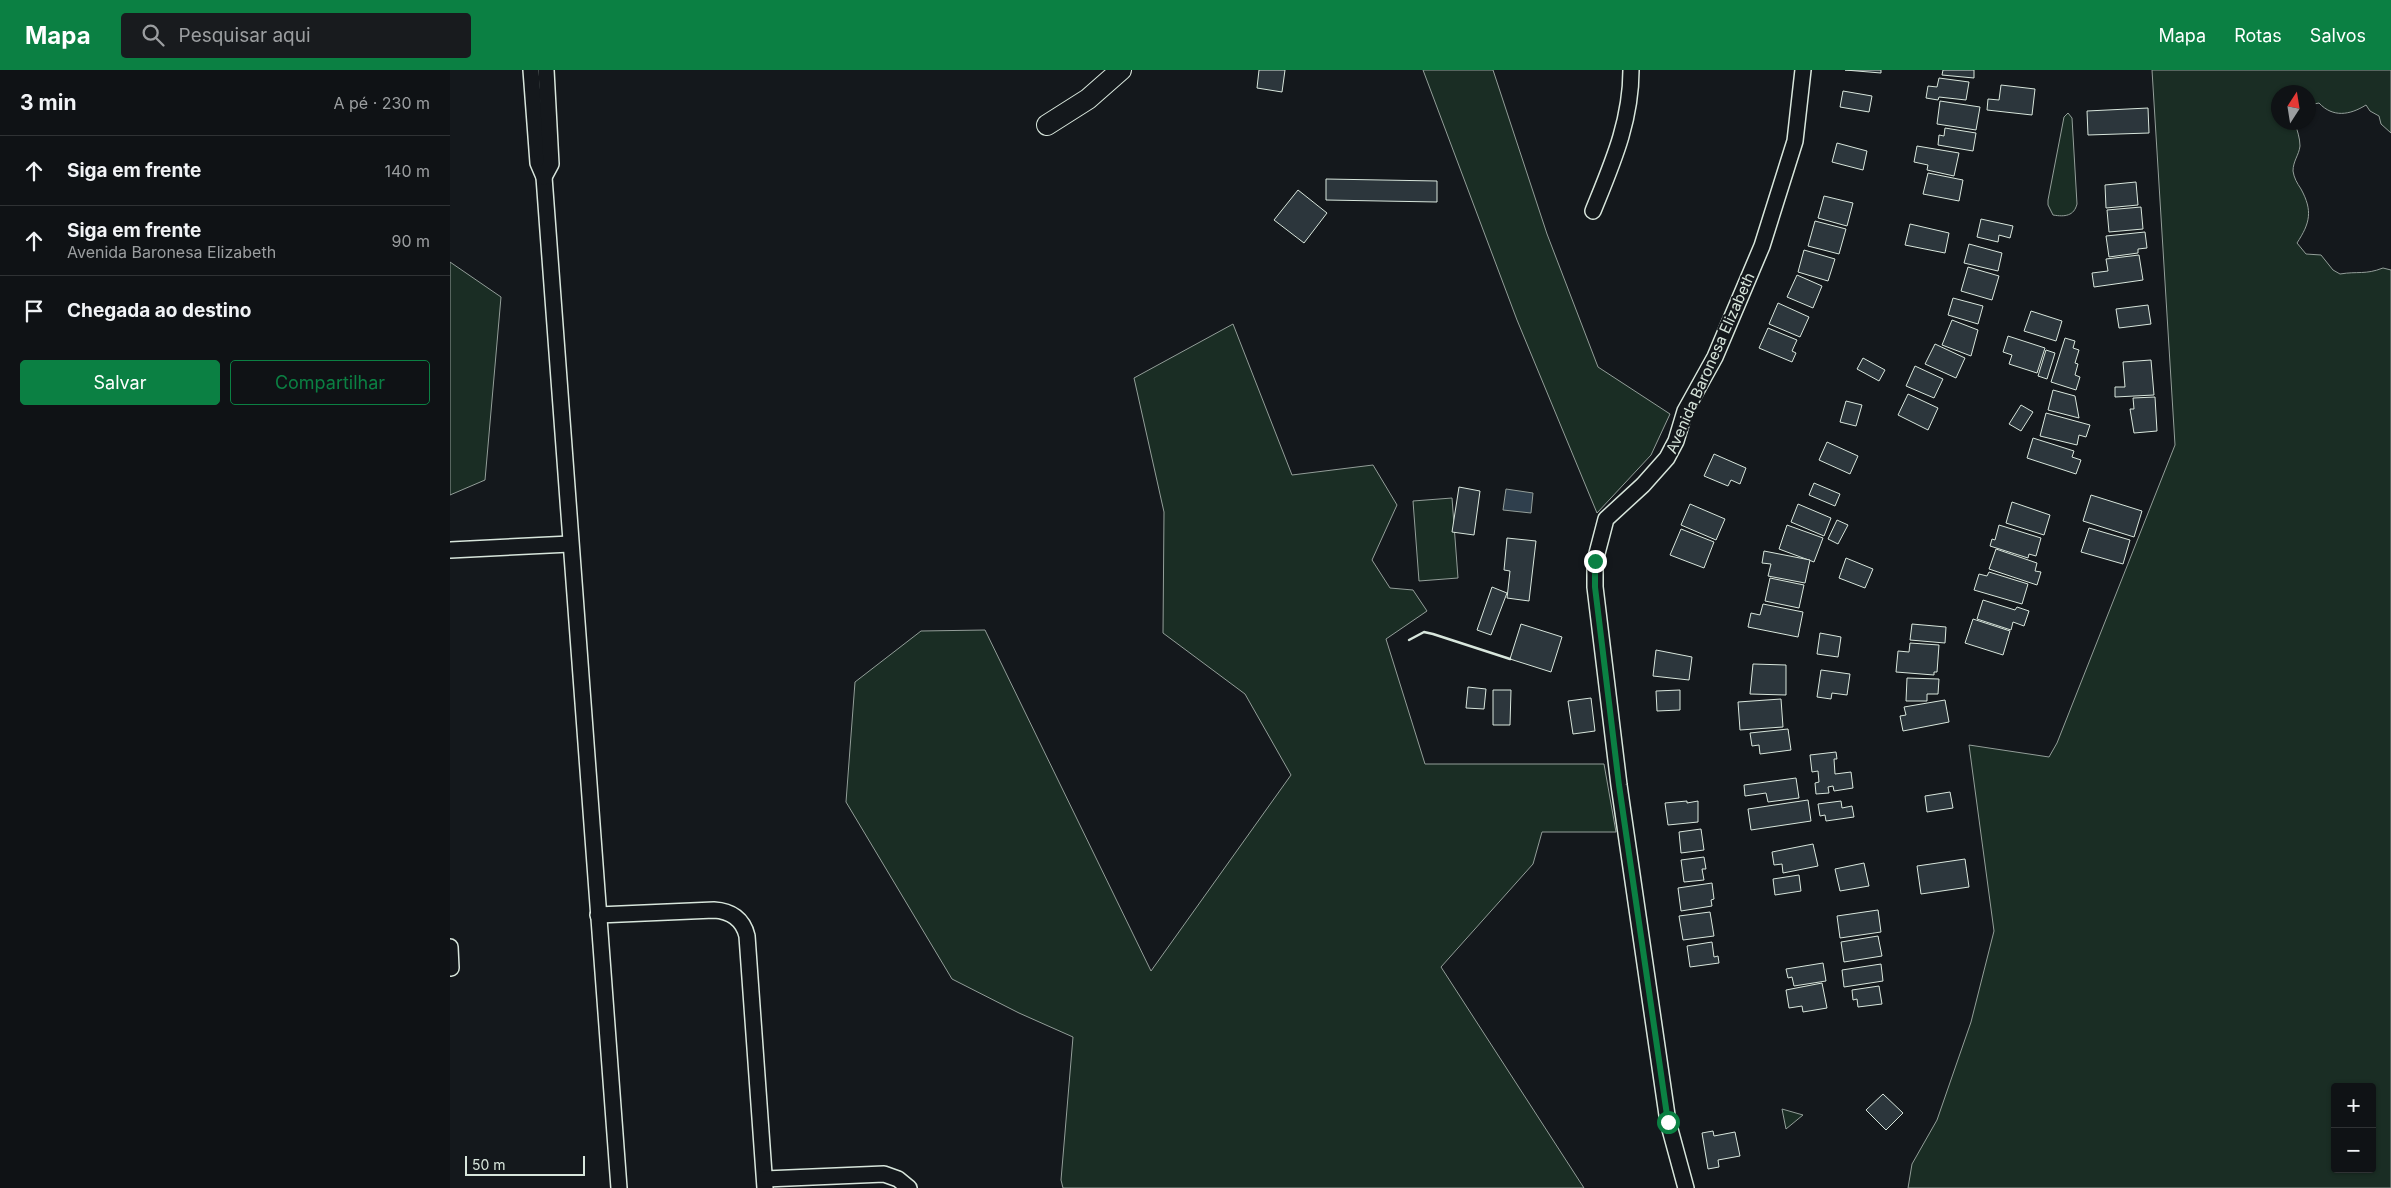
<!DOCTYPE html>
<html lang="pt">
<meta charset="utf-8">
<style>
body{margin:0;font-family:Inter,sans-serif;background:#181b1e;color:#f1f3f6}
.controls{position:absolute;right:15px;bottom:15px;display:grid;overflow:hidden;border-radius:5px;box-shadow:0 1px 4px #0004}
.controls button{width:45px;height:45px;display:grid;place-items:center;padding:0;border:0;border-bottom:1px solid #2f3234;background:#0f1215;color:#f1f3f6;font:25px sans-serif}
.compass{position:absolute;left:1821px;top:15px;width:45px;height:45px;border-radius:50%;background:#0f1215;box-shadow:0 1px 4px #0004;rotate:12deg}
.scale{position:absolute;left:15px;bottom:12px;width:120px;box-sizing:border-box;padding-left:5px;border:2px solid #d8e6dc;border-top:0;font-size:14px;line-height:18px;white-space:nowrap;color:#d8e6dc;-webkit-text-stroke:4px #14181c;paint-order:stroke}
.stop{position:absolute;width:15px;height:15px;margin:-11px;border:4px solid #0b8043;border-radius:50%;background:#fff}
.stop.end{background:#0b8043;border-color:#fff;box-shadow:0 1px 5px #0008}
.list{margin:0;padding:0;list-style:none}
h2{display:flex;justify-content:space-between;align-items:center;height:65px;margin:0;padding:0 20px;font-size:21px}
h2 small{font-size:16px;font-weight:400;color:#9b9ea0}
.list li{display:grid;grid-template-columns:32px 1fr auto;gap:15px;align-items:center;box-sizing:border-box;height:70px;padding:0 20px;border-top:1px solid #2f3234}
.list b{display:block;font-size:19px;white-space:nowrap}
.list p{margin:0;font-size:16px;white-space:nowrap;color:#9b9ea0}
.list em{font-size:16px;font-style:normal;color:#9b9ea0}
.actions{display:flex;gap:10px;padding:15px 20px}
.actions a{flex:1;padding:11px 0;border:1px solid #0b8043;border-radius:5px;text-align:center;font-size:18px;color:#0b8043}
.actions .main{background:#0b8043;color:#fff}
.icon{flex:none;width:28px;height:28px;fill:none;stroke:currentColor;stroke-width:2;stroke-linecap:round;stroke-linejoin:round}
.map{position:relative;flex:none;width:1941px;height:1118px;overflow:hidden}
header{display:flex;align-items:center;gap:30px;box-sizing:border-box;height:70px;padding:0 25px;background:#0b8043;color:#fff}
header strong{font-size:24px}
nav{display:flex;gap:28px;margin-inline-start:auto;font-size:18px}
.search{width:350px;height:45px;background:#181b1e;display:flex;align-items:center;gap:12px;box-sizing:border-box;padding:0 18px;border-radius:5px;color:#9b9ea0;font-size:19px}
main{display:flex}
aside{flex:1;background:#0f1215}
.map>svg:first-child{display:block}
</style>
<header>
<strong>Mapa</strong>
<div class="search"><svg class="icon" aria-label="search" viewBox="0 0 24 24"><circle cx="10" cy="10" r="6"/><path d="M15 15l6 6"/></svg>Pesquisar aqui</div>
<nav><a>Mapa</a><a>Rotas</a><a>Salvos</a></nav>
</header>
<main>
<aside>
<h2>3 min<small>A pé · 230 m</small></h2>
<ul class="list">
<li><svg class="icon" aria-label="ahead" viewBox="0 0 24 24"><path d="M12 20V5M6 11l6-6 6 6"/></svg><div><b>Siga em frente</b></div><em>140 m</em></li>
<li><svg class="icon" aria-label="ahead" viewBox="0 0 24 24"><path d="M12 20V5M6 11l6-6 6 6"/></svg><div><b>Siga em frente</b><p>Avenida Baronesa Elizabeth</p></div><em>90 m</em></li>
<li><svg class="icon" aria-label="arrive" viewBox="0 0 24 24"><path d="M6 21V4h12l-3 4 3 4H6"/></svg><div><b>Chegada ao destino</b></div></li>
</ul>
<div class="actions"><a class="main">Salvar</a><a>Compartilhar</a></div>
</aside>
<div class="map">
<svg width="1941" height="1118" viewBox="0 0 1941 1118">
<rect width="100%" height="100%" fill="#14181c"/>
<g fill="#1a2d24" stroke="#939e99" fill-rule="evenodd">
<polygon points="973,0 1043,0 1097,164 1148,297 1220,344 1201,385 1147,443 1067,250"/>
<path d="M 1702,0 L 1941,0 L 1941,63 L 1931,54 L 1929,46 L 1920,41 L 1916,35 C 1900,45 1883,48 1869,33 L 1859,35 L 1858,22 L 1828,22 L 1828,52 L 1845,53 C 1847,60 1850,68 1850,76 C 1849,85 1843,91 1843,101 C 1844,108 1847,113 1851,119 C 1863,141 1860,153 1847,173 L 1856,184 L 1871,185 L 1883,200 L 1890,204 C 1908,201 1915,205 1933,198 L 1941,200 L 1941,1118 L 1458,1118 L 1462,1094 L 1487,1050 L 1521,952 L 1544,861 L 1519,675 L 1599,687 L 1607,673 L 1725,375 ZM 1885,1017 L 1922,1017 L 1922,1099 L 1885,1099 Z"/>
<path d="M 1618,43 L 1622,48 L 1627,134 C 1624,146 1615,147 1603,145 L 1598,135 L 1598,130 L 1614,47 Z"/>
<polygon points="0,192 51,227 35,410 0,425"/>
<polygon points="783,254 842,405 923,395 947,435 922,490 940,518 963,520 977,541 936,569 975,694 1154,694 1166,762 1092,762 1083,794 991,897 1134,1118 613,1118 611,1110 623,967 569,943 502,909 396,732 405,612 471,561 535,560 701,901 841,705 795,624 713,563 714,442 684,308"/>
<polygon points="1002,428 1008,508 969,511 963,431"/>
<polygon points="1332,1039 1353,1045 1336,1059"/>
</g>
<polygon fill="#2f3f4d" stroke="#939e99" points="1056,419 1083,423 1081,443 1053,440"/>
<g fill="#2c363c" stroke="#d8e6dc">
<polygon points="809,0 835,0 832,22 807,18"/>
<polygon points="1395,0 1431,0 1431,3"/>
<polygon points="1493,0 1524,0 1524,8 1492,5"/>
<polygon points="1489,8 1519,12 1516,30 1489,27 1488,30 1476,28 1478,16 1487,17"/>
<polygon points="1551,15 1585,19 1582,45 1537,40 1538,29 1549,30"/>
<polygon points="1393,21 1422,26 1419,42 1390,37"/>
<polygon points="1490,31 1530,37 1526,60 1487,54"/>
<polygon points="1698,38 1699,63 1638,65 1637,41"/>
<polygon points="1495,58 1526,63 1523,81 1488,75 1489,65 1494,66"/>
<polygon points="1387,73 1417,81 1413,100 1382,92"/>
<polygon points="1467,76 1509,83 1504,106 1477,100 1478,95 1464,92"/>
<polygon points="1478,103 1513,110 1509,131 1473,124"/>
<polygon points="876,109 987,111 987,132 876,130"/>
<polygon points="1686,112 1688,135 1656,138 1655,115"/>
<polygon points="848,120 877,143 854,173 824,150"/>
<polygon points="1374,126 1403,133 1397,156 1368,148"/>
<polygon points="1691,137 1693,159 1659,162 1657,140"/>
<polygon points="1531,149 1563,156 1560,168 1549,165 1548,172 1527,167"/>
<polygon points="1365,151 1396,159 1389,184 1358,176"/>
<polygon points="1460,154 1499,163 1495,183 1455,175"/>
<polygon points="1695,162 1697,178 1688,179 1688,183 1659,187 1656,166"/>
<polygon points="1519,174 1552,183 1548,201 1514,193"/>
<polygon points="1354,180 1385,189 1378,211 1348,202"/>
<polygon points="1689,185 1693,210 1644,217 1642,203 1658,201 1656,189"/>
<polygon points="1518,197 1549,206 1542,230 1511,221"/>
<polygon points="1347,205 1372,216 1363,238 1337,227"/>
<polygon points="1503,228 1533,236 1528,254 1498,245"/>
<polygon points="1328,233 1359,247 1350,267 1319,254"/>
<polygon points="1698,235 1701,254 1669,258 1666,239"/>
<polygon points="1581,241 1612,251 1606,271 1574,261"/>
<polygon points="1502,250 1528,260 1521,286 1492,275"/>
<polygon points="1318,258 1347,270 1342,281 1346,283 1342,292 1309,278"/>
<polygon points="1558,266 1595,278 1587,303 1559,294 1562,285 1553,282"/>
<polygon points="1615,268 1625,271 1623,278 1629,280 1625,293 1628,294 1625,305 1630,307 1626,320 1601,312"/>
<polygon points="1485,274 1515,288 1506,308 1475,294"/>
<polygon points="1596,280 1605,283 1597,309 1588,306"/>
<polygon points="1413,288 1435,300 1429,311 1407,299"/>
<polygon points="1701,290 1704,325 1665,327 1665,317 1675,317 1673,292"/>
<polygon points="1465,296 1493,309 1484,328 1456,316"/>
<polygon points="1603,320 1625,326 1629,348 1598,340"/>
<polygon points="1458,324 1488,338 1478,360 1448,345"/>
<polygon points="1705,327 1707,361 1684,363 1680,339 1684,339 1683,328"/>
<polygon points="1396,331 1412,335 1406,356 1390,352"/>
<polygon points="1571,335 1583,342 1571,361 1559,354"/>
<polygon points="1596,343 1640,355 1636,367 1629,365 1627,375 1590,366"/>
<polygon points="1583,368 1624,381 1622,387 1631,390 1626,404 1577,388"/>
<polygon points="1377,372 1408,386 1400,404 1369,390"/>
<polygon points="1264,384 1296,398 1290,414 1281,410 1278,416 1254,406"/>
<polygon points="1364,413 1390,424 1385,436 1359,425"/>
<polygon points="1009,417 1030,421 1024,465 1002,462"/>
<polygon points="1641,425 1692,441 1684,467 1633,451"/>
<polygon points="1562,432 1600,445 1594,465 1556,453"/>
<polygon points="1240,434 1275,449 1266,470 1231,455"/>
<polygon points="1348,434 1381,448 1374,466 1341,452"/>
<polygon points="1387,450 1398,455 1388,474 1378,469"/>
<polygon points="1337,455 1373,468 1364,492 1329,479"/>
<polygon points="1549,455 1591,468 1586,486 1579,484 1578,488 1540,476 1542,469 1545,470"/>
<polygon points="1639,458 1680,470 1673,494 1631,482"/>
<polygon points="1231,459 1264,472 1254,498 1220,485"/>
<polygon points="1057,468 1086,471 1079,531 1057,528 1060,501 1054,500"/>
<polygon points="1546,479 1587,493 1585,501 1591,502 1587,515 1539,499"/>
<polygon points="1314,481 1360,490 1355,513 1318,506 1321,494 1312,493"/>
<polygon points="1396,488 1423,499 1415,518 1389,508"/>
<polygon points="1539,502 1578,514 1572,534 1524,520 1529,504 1537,506"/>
<polygon points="1320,508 1354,515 1349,538 1315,531"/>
<polygon points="1042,517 1057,523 1041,565 1027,560"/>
<polygon points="1533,530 1565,540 1567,537 1579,541 1574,556 1563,552 1561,560 1527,549"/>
<polygon points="1313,534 1353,542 1348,567 1298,557 1301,543 1310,545"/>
<polygon points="1523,549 1560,561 1553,585 1515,573"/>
<polygon points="1071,554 1112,567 1101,602 1060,589"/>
<polygon points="1462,554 1496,557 1495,573 1460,570"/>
<polygon points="1370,563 1391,567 1388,587 1367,584"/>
<polygon points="1460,573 1489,575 1487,602 1484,602 1484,605 1446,602 1448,581 1459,582"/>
<polygon points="1206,580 1242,587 1239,610 1203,606"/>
<polygon points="1303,594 1336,595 1336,625 1300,624"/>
<polygon points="1371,600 1400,604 1397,625 1382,623 1381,629 1367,627"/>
<polygon points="1457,608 1489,609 1488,624 1477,624 1477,631 1456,631"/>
<polygon points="1018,617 1036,619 1034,639 1016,638"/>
<polygon points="1043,620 1061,620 1060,655 1043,655"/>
<polygon points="1230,620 1230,640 1207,641 1206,621"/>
<polygon points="1141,628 1145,661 1123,664 1118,631"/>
<polygon points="1331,629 1333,657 1290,660 1288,632"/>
<polygon points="1495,630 1499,652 1453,661 1450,646 1456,645 1454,637"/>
<polygon points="1338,659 1341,680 1310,684 1309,675 1302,676 1300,663"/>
<polygon points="1386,682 1387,689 1384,689 1385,704 1401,702 1403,718 1384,721 1383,716 1378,717 1379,723 1366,724 1365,713 1369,712 1368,701 1362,702 1360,685"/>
<polygon points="1346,708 1349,728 1318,732 1316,723 1295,726 1294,715"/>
<polygon points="1500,722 1503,738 1477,742 1475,726"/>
<polygon points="1358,730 1361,751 1301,760 1298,739"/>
<polygon points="1237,731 1237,733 1248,731 1248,752 1218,755 1215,733"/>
<polygon points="1391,731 1392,738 1402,736 1404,747 1376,751 1375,745 1370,746 1368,734"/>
<polygon points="1251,759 1254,780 1231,783 1229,762"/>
<polygon points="1363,774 1368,796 1333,803 1332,794 1324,795 1322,782"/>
<polygon points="1254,787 1256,799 1252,799 1254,810 1234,812 1231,790"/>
<polygon points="1515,789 1519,817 1471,824 1467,796"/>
<polygon points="1414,793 1419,816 1390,821 1385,799"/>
<polygon points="1349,805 1351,821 1325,825 1323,809"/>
<polygon points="1262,813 1264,829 1261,830 1262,836 1231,841 1228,818"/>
<polygon points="1428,840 1431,862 1390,868 1387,846"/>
<polygon points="1260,842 1264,866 1233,870 1229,846"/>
<polygon points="1428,866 1432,886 1394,892 1391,872"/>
<polygon points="1262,872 1264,887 1268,886 1269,893 1240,897 1237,876"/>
<polygon points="1373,893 1376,911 1344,916 1342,907 1338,908 1336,899"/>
<polygon points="1431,894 1433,911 1394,917 1392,900"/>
<polygon points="1372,913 1377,938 1353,942 1352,936 1339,938 1336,920"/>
<polygon points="1429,916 1432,934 1408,937 1407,929 1403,930 1402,920"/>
<polygon points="1433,1024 1453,1043 1436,1060 1416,1040"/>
<polygon points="1263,1061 1264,1066 1285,1062 1290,1086 1268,1090 1269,1097 1258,1099 1252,1063"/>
</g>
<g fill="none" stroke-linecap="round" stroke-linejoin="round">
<g stroke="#d8e6dc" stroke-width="18">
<g id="street">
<polyline points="81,0 88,93 94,107 169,1118"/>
<polyline points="94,107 101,94 96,0"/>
<path d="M 1143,141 C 1162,94 1181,52 1181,0"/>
<polyline points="0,480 120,474"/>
<path d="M 148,845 L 264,840 C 281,841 293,849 297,866 L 315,1118"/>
<polyline points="0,877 1,898"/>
<polyline points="315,1109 434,1104 448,1109 459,1118"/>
<polyline points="1236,1118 1218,1052 1169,715 1145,517 1145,491 1156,449 1193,415 1217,388 1226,371 1235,341 1265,287 1312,176 1345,71 1353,0"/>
</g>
</g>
<g stroke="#d8e6dc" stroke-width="22">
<polyline id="secondary" points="597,55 638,29 671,0"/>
</g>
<use href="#street" stroke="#14181c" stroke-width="15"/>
<use href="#secondary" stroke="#14181c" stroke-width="20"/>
<polyline stroke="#d8e6dc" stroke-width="2.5" points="959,570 974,562 983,564 1060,589"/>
</g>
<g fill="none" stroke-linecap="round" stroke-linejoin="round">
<polyline stroke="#0b8043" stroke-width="6" points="1145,491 1145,517 1169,715 1218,1052"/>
</g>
<g text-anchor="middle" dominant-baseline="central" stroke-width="4" stroke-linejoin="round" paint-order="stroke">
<g font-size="15" fill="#d8e6dc" stroke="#14181c">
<text transform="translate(1260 293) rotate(-66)">Avenida Baronesa Elizabeth</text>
</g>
</g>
</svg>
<div class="controls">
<button>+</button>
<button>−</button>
</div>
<svg class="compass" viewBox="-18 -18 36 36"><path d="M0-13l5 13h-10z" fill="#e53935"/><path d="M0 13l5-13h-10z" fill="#9b9ea0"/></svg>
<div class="scale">50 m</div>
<div class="stop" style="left:1218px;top:1052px"></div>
<div class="stop end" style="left:1145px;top:491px"></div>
</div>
</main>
